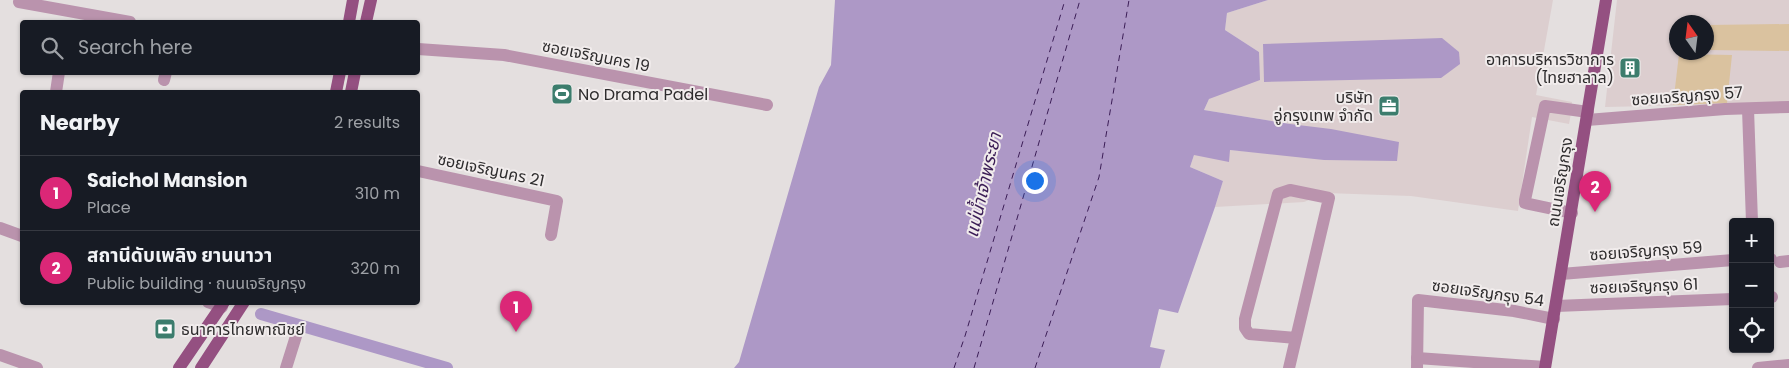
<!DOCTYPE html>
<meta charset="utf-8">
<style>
body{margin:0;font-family:Poppins,"Noto Sans Thai",sans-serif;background:#20242c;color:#f1f3f6}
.controls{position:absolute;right:15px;bottom:15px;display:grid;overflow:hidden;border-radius:5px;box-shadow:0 1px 4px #0004}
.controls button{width:45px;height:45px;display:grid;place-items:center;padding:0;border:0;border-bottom:1px solid #363941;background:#171b24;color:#f1f3f6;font:25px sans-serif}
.compass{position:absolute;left:1669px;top:15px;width:45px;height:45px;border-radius:50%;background:#171b24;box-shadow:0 1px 4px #0004;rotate:346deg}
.you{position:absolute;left:1034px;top:180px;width:18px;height:18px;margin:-12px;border:4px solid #fff;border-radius:50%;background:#1a73e8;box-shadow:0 0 0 8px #1a73e833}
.badge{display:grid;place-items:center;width:32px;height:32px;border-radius:50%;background:#db2777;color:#fff;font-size:16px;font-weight:700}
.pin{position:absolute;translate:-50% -41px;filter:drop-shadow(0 1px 2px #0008)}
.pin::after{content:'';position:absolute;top:26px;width:18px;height:15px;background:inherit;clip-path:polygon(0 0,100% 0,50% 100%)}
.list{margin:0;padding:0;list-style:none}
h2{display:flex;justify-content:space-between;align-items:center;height:65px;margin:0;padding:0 20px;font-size:21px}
h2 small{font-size:16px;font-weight:400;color:#9ea1a6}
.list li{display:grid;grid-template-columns:32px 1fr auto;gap:15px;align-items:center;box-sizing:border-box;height:75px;padding:0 20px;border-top:1px solid #363941}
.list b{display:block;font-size:19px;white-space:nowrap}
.list p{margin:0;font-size:16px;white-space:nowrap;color:#9ea1a6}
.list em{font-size:16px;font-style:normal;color:#9ea1a6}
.icon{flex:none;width:28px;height:28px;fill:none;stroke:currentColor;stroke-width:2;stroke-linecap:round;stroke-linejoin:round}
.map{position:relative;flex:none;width:1789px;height:368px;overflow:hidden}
.search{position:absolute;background:#171b24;box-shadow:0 1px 4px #0004;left:20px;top:20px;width:400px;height:55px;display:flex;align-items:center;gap:12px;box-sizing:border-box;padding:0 18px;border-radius:5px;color:#9ea1a6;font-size:19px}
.panel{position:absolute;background:#171b24;box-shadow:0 1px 4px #0004;left:20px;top:90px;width:400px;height:215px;border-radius:5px}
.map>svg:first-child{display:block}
</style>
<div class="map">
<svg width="1789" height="368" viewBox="0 0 1789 368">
<rect width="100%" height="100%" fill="#e4dfdf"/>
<g fill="#dccecf" fill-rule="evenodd">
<polygon points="1268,0 1553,0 1536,95 1572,102 1571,113 1569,124 1532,117 1518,211 1411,196 1326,193 1304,202 1215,207 1223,181 1190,167 1194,155 1230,150 1285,155 1290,124 1204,110 1209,99 1259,52 1225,30 1227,13"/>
<path d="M 1617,0 L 1789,0 L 1789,103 L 1605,107 ZM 1676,22 L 1706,22 L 1706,52 L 1676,52 Z"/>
</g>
<g fill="#dac29f">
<polygon points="1789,24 1789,51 1707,50 1707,25"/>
<polygon points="1679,54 1732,55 1727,103 1673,105"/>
</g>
<g fill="#ad98c6">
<polygon points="835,0 1268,0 1227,13 1225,30 1259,52 1260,80 1209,99 1204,110 1290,124 1331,129 1399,142 1397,161 1324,160 1230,150 1229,162 1194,155 1190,167 1223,181 1215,207 1178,313 1159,309 1150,347 1165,350 1160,368 734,368 739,362 819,87 831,65"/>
<polygon points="1442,38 1459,52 1460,64 1441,78 1264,82 1263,44"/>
</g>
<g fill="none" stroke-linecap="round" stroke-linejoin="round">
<polyline stroke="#ad98c6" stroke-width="12" points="261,314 447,368"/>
<g stroke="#3b1d56" stroke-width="1" stroke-dasharray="6 5" stroke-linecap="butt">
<polyline points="954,368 965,336 1065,0"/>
<polyline points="974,368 1080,0"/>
<polyline points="1035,368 1099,177 1129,0"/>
</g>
<g stroke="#ba93ad" stroke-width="12">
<polyline points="19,2 130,22"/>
<polyline points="418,49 504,55 767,105"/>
<polyline points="164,80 166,72"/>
<polyline points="56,92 59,72"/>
<polyline points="1748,109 1752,222"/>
<polyline points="1587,120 1725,109 1789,107"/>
<polyline points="418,171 557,201 551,235"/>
<polyline points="1572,213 1525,203 1525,200 1545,106 1588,112"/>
<polyline points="0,228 22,236"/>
<polyline points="1770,259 1771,259"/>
<polyline points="1780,262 1789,261"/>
<polyline points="1561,274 1733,260"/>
<polyline points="1770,297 1772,297"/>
<polyline points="208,302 222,307"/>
<polyline points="1556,306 1733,299"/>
<polyline points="0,355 37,368"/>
<polyline points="1417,358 1545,367"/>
<polyline points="286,368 297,333"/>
<polyline points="1289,368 1329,198 1290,190 1278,194 1245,319 1245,328 1249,334 1296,338"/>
<polyline points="1417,368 1418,300 1514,311 1554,319"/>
<polyline points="1758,368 1789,365"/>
</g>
<g stroke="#945081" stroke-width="12">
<polyline points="349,22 353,0"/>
<polyline points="366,22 371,0"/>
<polyline points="336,92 340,72"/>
<polyline points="351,92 355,72"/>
<polyline points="179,368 224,302"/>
<polyline points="201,368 244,302"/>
<polyline points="1545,368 1606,0"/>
</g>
</g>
<defs>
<g id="building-square" transform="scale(1.125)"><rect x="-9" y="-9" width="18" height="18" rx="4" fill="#3c7d6d" stroke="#f1ecec"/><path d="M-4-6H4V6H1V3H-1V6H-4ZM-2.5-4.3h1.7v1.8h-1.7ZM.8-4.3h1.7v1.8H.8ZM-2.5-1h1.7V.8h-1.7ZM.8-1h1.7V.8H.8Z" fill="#fff"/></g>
<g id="stadium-square" transform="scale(1.125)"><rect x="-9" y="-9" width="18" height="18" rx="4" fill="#3c7d6d" stroke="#f1ecec"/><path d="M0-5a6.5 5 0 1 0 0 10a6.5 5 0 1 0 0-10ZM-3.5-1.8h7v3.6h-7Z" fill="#fff"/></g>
<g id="office-square" transform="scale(1.125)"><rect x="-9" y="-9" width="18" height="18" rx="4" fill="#3c7d6d" stroke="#f1ecec"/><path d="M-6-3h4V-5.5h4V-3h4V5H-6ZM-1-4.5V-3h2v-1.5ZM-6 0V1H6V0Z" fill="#fff"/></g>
<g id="bank-square" transform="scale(1.125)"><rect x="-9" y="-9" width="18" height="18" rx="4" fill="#3c7d6d" stroke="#f1ecec"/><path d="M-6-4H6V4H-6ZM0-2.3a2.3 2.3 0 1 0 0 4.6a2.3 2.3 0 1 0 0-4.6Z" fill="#fff"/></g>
</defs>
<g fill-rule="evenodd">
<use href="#building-square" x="1630" y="68"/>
<use href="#stadium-square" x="562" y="94"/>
<use href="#office-square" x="1389" y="106"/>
<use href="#bank-square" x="165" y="329"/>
</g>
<g text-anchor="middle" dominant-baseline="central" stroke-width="4" stroke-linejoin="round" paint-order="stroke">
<g font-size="16" fill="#2e2c2d" stroke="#f1ecec">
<text transform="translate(596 56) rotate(11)">ซอยเจริญนคร 19</text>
<text transform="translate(1687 96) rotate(-4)">ซอยเจริญกรุง 57</text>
<text transform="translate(491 170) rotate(12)">ซอยเจริญนคร 21</text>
<text transform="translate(1560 182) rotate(-81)">ถนนเจริญกรุง</text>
<text transform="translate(1646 251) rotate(-4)">ซอยเจริญกรุง 59</text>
<text transform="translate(1644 286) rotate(-2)">ซอยเจริญกรุง 61</text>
<text transform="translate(1488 293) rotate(8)">ซอยเจริญกรุง 54</text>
</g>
<g font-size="16" fill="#2e2c2d" stroke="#f1ecec" text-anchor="end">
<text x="1614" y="59">อาคารบริหารวิชาการ<tspan x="1614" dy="18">(ไทยฮาลาล)</tspan></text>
<text x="578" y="94" text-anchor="start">No Drama Padel</text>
<text x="1373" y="97">บริษัท<tspan x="1373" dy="18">อู่กรุงเทพ จำกัด</tspan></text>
<text x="181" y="329" text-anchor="start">ธนาคารไทยพาณิชย์</text>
</g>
<g font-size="18" font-style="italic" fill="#3b1d56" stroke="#f1ecec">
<text transform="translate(983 185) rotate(-77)">แม่น้ำเจ้าพระยา</text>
</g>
</g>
</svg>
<div class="controls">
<button>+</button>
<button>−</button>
<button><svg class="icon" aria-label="locate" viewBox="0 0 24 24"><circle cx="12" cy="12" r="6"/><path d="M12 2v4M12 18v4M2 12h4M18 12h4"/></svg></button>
</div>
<svg class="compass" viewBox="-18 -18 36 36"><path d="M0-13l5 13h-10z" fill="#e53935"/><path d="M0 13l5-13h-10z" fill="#9ea1a6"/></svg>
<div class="you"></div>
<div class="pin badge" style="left:516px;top:332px">1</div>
<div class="pin badge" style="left:1595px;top:212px">2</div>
<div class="search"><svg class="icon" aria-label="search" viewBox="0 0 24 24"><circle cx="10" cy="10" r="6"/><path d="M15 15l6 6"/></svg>Search here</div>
<section class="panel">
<h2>Nearby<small>2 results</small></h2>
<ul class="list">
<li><span class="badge">1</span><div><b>Saichol Mansion</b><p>Place</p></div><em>310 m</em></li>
<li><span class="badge">2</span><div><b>สถานีดับเพลิง ยานนาวา</b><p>Public building · ถนนเจริญกรุง</p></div><em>320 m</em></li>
</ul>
</section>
</div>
